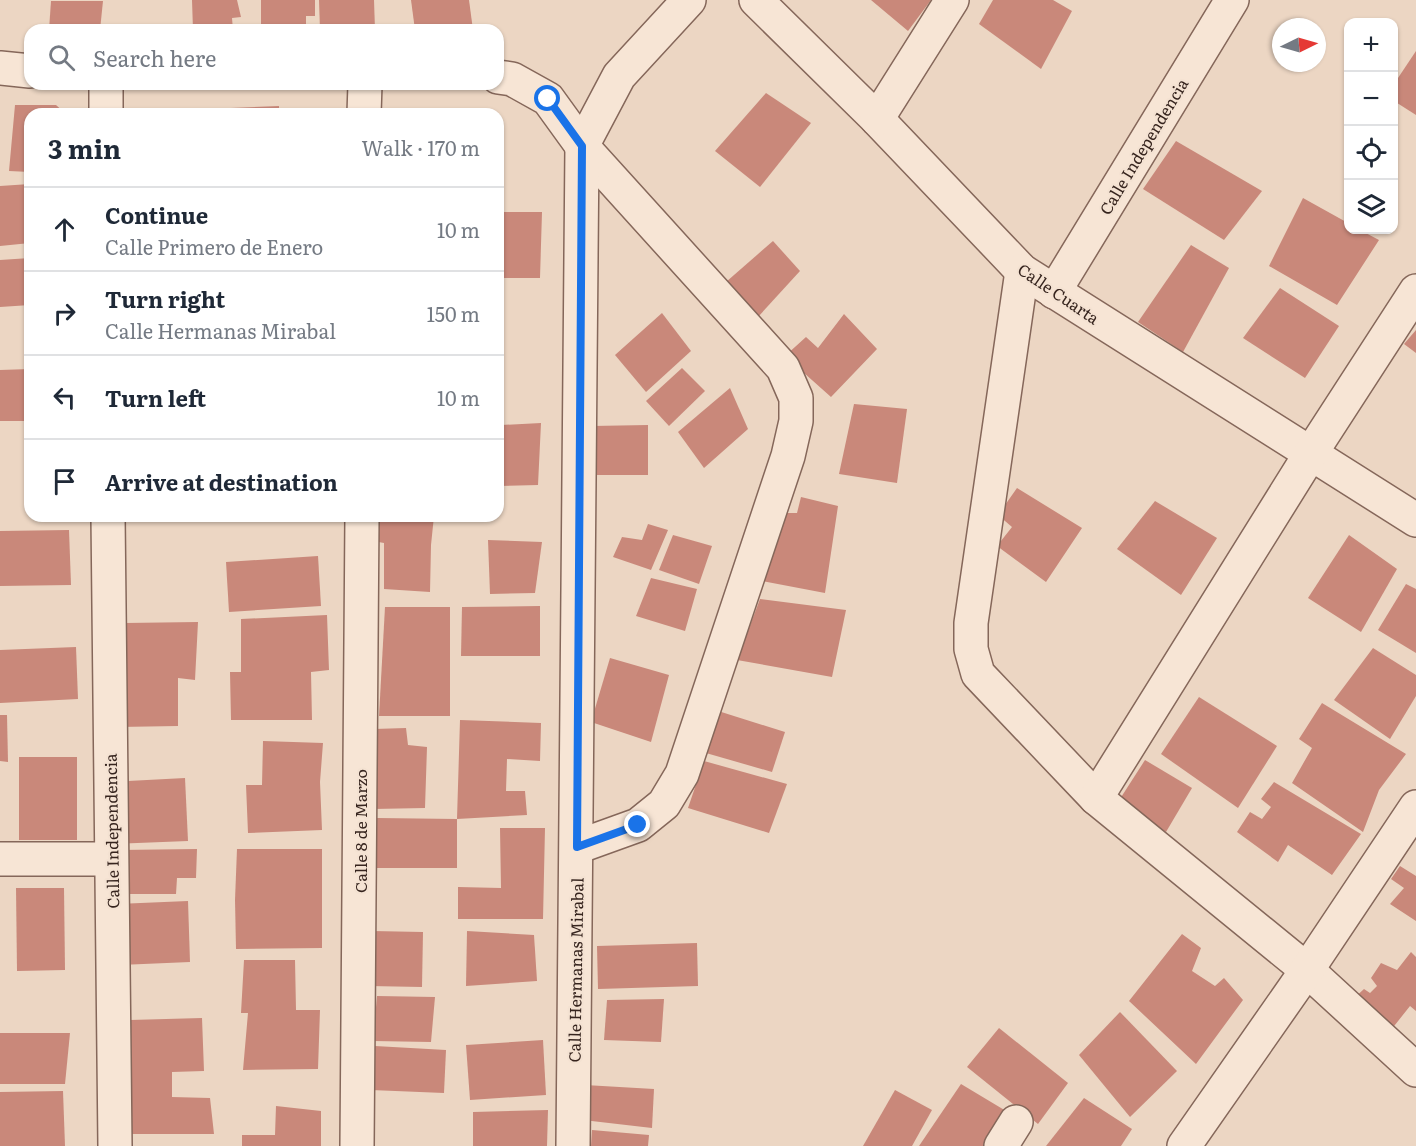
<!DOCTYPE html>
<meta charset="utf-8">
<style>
body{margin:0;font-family:Literata,serif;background:#f6f6f7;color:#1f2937}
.controls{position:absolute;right:18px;top:18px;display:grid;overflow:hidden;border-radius:12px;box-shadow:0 2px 4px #0004}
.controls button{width:54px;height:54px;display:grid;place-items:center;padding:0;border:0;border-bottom:2px solid #e0e1e3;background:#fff;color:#1f2937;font:30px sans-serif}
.compass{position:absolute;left:1272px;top:18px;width:54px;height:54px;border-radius:50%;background:#fff;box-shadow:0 2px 4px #0004;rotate:85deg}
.stop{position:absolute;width:18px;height:18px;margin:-14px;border:4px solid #1a73e8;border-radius:50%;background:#fff}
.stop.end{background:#1a73e8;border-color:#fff;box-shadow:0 2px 6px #0008}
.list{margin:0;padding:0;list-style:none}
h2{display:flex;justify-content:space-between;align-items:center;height:78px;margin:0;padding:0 24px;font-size:26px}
h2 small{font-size:20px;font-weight:400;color:#747a83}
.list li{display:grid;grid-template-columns:39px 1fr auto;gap:18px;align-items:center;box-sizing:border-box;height:84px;padding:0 24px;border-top:2px solid #e0e1e3}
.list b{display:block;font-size:22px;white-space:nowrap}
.list p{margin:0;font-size:20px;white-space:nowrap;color:#747a83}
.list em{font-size:20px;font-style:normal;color:#747a83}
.icon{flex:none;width:33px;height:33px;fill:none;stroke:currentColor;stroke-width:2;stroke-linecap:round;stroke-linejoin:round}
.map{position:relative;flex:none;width:1416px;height:1146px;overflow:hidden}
.search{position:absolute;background:#fff;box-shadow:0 2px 4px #0004;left:24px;top:24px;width:480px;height:66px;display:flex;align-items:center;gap:15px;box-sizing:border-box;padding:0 21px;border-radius:18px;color:#747a83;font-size:22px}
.panel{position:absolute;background:#fff;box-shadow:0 2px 4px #0004;left:24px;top:108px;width:480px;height:414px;border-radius:18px}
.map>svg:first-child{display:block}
</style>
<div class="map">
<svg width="1416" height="1146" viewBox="0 0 1416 1146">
<rect width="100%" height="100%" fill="#ecd6c3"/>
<g fill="#c9887a">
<polygon points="192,0 237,0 241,17 232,18 233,30 193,30"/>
<polygon points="261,0 315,0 315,16 306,16 306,30 261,30"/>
<polygon points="319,0 374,0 375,30 320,30"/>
<polygon points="411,0 469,0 473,30 415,30"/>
<polygon points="871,0 931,0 908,31"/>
<polygon points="993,0 1053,0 1072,11 1041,69 979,24"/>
<polygon points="51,1 103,1 100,30 49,30"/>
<polygon points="1416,51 1416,115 1394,101 1394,84"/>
<polygon points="766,93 811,123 760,187 715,151"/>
<polygon points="15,105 56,105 66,114 30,114 30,172 9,171"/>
<polygon points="279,106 279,114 231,114 231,108"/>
<polygon points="1176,141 1262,191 1224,240 1143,189"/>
<polygon points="30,184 30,243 0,246 0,186"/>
<polygon points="1303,198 1348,223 1348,230 1360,230 1379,240 1337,305 1269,266"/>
<polygon points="498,212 542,212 540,278 498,278"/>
<polygon points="773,241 800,271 758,317 726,282"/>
<polygon points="1191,245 1229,268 1183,352 1138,322"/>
<polygon points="30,258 30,305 0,307 0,260"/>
<polygon points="1280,288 1339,326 1305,378 1243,338"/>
<polygon points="662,313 691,351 646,392 615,355"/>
<polygon points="844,314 877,349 831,397 785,356 806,337 818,348"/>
<polygon points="1416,330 1416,353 1404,344"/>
<polygon points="682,368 705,391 669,426 646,401"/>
<polygon points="30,369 30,421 0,421 0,370"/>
<polygon points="730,388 748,429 704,468 678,432"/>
<polygon points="854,404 907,409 897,483 839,474"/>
<polygon points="541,423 538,485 498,486 498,439 500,438 501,425"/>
<polygon points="648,425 648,475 590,475 592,426"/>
<polygon points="1017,488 1082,528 1046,582 997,546 1012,527 998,515"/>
<polygon points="801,497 838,506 825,593 762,581 785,513 797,513"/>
<polygon points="1155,501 1217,538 1181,595 1117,549"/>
<polygon points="373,516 434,516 431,545 430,592 384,589 384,543 373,541"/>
<polygon points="648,524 668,530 651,570 613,557 622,537 642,540"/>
<polygon points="69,530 71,585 0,586 0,531"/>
<polygon points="673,535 712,546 699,584 659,570"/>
<polygon points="1349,535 1397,569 1361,632 1308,598"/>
<polygon points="488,540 542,542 535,593 490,594"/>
<polygon points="318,556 321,606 229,612 226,562"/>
<polygon points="651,578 697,589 685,631 636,616"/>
<polygon points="1406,584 1416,589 1416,653 1378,630"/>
<polygon points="760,599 846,610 832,677 737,660"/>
<polygon points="540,606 540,656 461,656 462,607"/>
<polygon points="385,607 450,607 450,716 379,716"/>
<polygon points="327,615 329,670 311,672 312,720 231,720 230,672 241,672 241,619"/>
<polygon points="198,622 195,680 178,678 178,726 118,727 118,679 126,679 125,623"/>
<polygon points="76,647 78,699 0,703 0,650"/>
<polygon points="1373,648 1416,675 1416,696 1390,739 1334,700"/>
<polygon points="610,658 669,675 651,742 591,722"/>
<polygon points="1199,697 1277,746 1238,808 1161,754"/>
<polygon points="1322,703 1406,754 1379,790 1363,832 1292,783 1312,748 1299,739"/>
<polygon points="715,710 785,732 772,772 699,751"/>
<polygon points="0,715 7,715 8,762 0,761"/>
<polygon points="460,720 541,723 540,761 507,759 506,791 525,791 527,815 457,819 457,868 375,868 377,818 457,819"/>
<polygon points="406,728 408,745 427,747 425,808 373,809 374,729"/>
<polygon points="263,741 323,743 320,782 322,830 248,833 246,785 262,785"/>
<rect x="19" y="757" width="58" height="83"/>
<polygon points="1145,760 1192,788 1166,832 1118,802"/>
<polygon points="704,761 787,784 769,833 688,808"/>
<polygon points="185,778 188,841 112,844 109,782"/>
<polygon points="1274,782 1361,834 1332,875 1288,845 1278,862 1237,832 1250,812 1262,819 1271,807 1261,799"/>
<polygon points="500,828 545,828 543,919 458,919 458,887 501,888"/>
<polygon points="197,849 196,878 177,878 176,894 117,894 119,850"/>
<polygon points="237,849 322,849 322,948 236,949 235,900"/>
<polygon points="1400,866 1416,876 1416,921 1390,904 1404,888 1391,879"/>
<polygon points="16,888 64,888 65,970 17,971"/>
<polygon points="188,901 190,962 120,965 117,904"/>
<polygon points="372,931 423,932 422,987 369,986"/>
<polygon points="467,931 534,935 537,981 466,986"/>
<polygon points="1182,934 1201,948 1192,971 1215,986 1224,978 1243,1000 1196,1064 1129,1001"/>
<polygon points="697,943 698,986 598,989 597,946"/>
<polygon points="1411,952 1416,957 1416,1011 1410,1006 1387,1035 1352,1000 1364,989 1370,993 1377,986 1371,978 1381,963 1397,970"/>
<polygon points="244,960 295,960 296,1010 320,1010 318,1069 243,1070 248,1013 241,1013"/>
<polygon points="377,996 435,997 431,1042 373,1041"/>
<polygon points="664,999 661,1042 604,1040 607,1000"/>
<polygon points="1120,1012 1177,1071 1130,1117 1079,1055"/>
<polygon points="202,1018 204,1071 172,1072 172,1097 210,1098 214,1134 127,1134 130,1020"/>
<polygon points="999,1028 1068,1083 1038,1124 967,1067"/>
<polygon points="0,1033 70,1033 65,1084 0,1084"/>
<polygon points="543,1040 546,1095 470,1100 466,1045"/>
<polygon points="375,1046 446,1050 444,1093 371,1090"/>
<polygon points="961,1084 1006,1111 984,1146 919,1146"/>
<polygon points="585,1085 654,1089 652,1128 583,1120"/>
<polygon points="895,1090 932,1110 912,1146 863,1146"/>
<polygon points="63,1091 65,1146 0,1146 0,1092"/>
<polygon points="1084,1098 1132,1129 1121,1146 1046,1146"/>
<polygon points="276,1106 321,1111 321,1146 242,1146 242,1135 275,1135"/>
<polygon points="548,1110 547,1146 473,1146 473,1112"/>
<polygon points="592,1130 649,1135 648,1146 591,1146"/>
</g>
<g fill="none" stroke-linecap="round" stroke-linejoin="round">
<g stroke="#85675a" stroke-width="36">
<g id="minor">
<polyline points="756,0 877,119 1022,271 1416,520"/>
<polyline points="0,68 30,71"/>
<polyline points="498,77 512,79 548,99 582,146 783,368 796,398 796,421 788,456 682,774 664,804 638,825 577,847"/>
<polyline points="106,84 106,114"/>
<polyline points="364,114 365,84"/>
<polyline points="877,119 952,0"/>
<polyline points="1022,271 971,623 971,649 978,674 1096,798 1307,970 1416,1070"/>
<polyline points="1054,292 1232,0"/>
<polyline points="108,516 115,1146"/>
<polyline points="1096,798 1311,453 1416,291"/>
<polyline points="0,859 111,859"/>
<polyline points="357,1146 362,516"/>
<polyline points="573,1146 582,146 619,76 689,0"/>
<polyline points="1001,1146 1016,1122"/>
<polyline points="1184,1146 1307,970 1416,807"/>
</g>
</g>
<use href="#minor" stroke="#f7e5d5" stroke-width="33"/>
</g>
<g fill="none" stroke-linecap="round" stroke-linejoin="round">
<polyline stroke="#1a73e8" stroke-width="8" points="548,99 582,146 577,847 638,825"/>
</g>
<g text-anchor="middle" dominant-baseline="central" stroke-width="4.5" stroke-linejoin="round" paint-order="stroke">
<g font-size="16" fill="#36241e" stroke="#f4e2d2">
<text transform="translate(1143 146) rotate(-59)">Calle Independencia</text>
<text transform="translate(1059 293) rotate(34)">Calle Cuarta</text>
<text transform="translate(111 831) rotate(-91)">Calle Independencia</text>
<text transform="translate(360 831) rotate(-90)">Calle 8 de Marzo</text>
<text transform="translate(575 970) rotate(-89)">Calle Hermanas Mirabal</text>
</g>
</g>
</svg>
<div class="controls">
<button>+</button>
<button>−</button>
<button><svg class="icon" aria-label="locate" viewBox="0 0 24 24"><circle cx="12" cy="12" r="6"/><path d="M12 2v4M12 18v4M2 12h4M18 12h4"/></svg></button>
<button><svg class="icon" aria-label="layers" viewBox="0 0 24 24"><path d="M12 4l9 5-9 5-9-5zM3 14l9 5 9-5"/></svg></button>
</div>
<svg class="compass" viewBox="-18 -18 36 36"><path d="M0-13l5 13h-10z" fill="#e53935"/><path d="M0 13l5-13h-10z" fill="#747a83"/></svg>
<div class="stop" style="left:548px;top:99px"></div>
<div class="stop end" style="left:638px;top:825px"></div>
<div class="search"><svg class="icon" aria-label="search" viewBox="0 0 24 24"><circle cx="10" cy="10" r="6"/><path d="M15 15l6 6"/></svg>Search here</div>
<section class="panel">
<h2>3 min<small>Walk · 170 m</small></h2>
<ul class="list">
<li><svg class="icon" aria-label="ahead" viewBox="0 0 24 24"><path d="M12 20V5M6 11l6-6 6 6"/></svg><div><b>Continue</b><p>Calle Primero de Enero</p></div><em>10 m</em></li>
<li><svg class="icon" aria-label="right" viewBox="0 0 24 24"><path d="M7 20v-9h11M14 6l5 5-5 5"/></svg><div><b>Turn right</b><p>Calle Hermanas Mirabal</p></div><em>150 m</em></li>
<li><svg class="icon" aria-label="left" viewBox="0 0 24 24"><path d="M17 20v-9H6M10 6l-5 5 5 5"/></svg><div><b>Turn left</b></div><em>10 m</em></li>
<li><svg class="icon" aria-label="arrive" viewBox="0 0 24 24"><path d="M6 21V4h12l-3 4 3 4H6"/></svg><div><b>Arrive at destination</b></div></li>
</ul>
</section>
</div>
